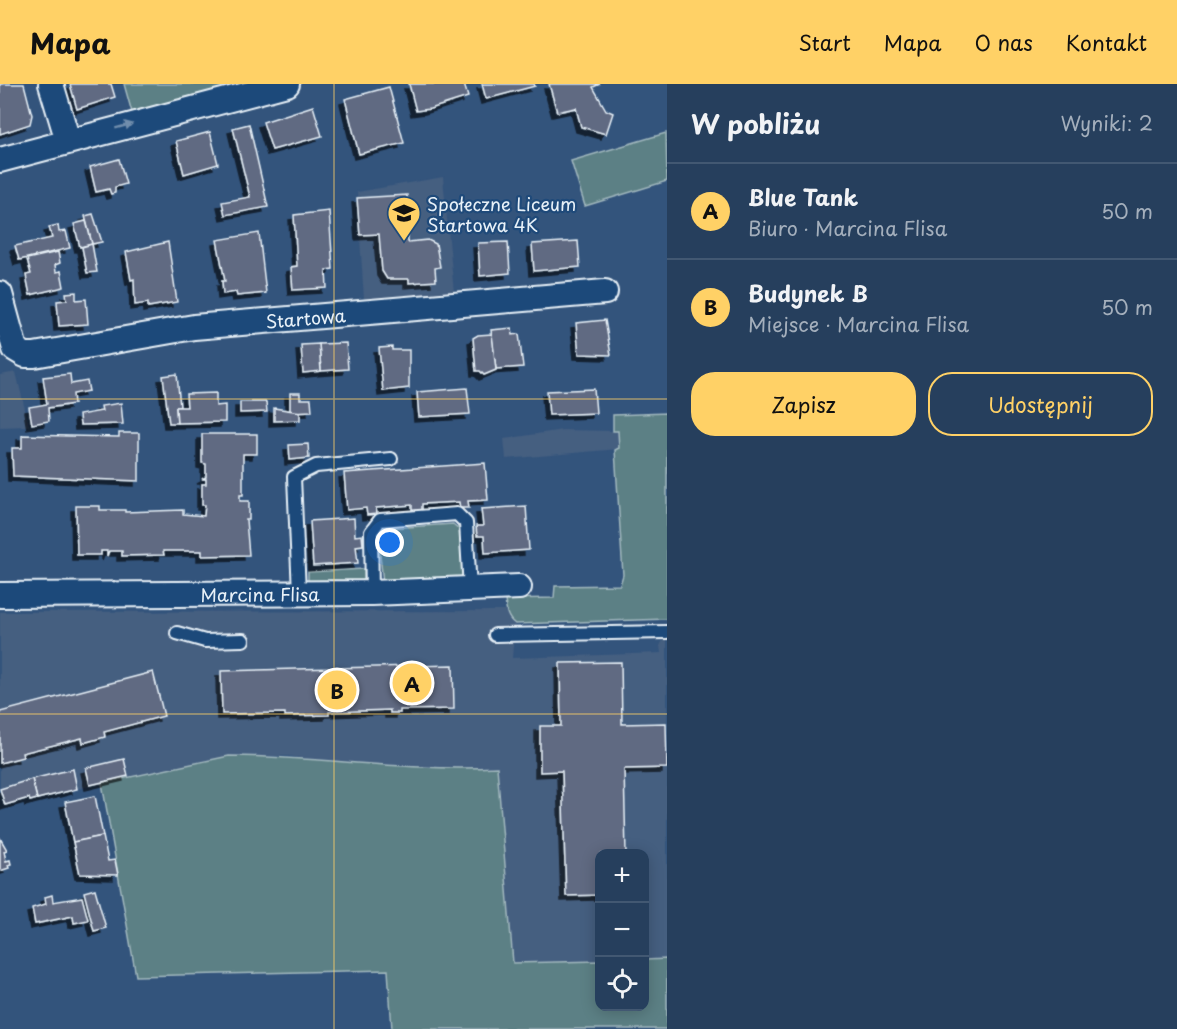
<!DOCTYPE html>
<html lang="pl">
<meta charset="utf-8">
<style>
body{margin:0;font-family:"Playpen Sans",sans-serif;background:#2e4663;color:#f1f3f6}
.controls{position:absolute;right:18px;bottom:18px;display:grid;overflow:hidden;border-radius:12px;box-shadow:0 3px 15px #0003}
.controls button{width:54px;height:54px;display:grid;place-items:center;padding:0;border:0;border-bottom:2px solid #425872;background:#263f5d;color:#f1f3f6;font:30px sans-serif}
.you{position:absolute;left:390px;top:459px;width:21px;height:21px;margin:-15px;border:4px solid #fff;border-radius:50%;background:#1a73e8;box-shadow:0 0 0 9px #1a73e833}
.badge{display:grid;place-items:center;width:39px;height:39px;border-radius:50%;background:#ffd166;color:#111;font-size:20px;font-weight:700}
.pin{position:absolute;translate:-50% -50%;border:3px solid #fff;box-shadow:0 2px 6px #0006}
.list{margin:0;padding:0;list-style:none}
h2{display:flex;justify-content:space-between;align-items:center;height:78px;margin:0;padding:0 24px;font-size:26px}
h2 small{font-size:20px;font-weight:400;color:#a4afbc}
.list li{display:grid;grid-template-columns:39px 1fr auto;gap:18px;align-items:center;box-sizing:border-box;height:96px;padding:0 24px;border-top:2px solid #425872}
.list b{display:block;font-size:22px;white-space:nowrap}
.list p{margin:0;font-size:20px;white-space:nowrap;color:#a4afbc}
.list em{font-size:20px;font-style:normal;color:#a4afbc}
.actions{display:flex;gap:12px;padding:18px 24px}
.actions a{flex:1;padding:14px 0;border:2px solid #ffd166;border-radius:24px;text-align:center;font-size:21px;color:#ffd166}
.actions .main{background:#ffd166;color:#111}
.icon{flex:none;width:33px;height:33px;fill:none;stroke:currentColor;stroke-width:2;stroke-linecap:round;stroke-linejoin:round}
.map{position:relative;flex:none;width:667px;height:945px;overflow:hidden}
header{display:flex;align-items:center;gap:36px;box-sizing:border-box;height:84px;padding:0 30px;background:#ffd166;color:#111}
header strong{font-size:28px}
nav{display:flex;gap:33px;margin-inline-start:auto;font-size:21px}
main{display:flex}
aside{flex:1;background:#263f5d}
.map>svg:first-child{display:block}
</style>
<header>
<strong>Mapa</strong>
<nav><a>Start</a><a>Mapa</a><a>O nas</a><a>Kontakt</a></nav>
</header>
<main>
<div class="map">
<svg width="667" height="945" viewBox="0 0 667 945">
<defs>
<filter id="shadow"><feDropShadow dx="-5" dy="5" stdDeviation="0" flood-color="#0009"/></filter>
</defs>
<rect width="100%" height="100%" fill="#33547c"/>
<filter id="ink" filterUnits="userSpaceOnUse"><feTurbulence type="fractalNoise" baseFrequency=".0167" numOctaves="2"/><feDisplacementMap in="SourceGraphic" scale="12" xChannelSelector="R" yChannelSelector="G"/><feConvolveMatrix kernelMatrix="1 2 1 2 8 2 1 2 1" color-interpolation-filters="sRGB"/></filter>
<g filter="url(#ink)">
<g fill="#445e80">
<polygon points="443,93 454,208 364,216 357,108"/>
<polygon points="16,288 29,342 0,343 0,291"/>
<polygon points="562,346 618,347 619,365 506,375 504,355"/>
<polygon points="506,527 515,540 512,574 661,569 660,562 663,556 667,556 667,875 645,876 644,770 600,770 599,877 513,879 496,683 468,685 317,677 289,672 229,672 77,705 72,685 0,705 0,528"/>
</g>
<g fill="#5c8085" stroke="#a2b8be" stroke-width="1.5">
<polygon points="124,0 257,0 133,32"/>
<polygon points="666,49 667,97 585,122 571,77"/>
<path d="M 667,329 L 667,535 L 515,540 C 506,533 506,525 505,515 L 554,514 L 555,502 L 620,501 L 623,491 L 615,366 L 619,364 L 618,347 L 613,347 L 613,331 Z"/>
<polygon points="453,440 460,446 463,495 383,499 379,460 392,444"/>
<polygon points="364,485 364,503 308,498 308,488"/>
<path d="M 229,672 C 318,672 407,688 497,683 L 513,879 L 599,877 L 600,922 L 644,922 L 645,876 L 667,875 L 667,945 L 392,945 L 388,886 L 136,892 L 102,699 Z"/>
</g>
<g fill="#616a82" stroke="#e8f1f8" stroke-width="1.5" filter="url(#shadow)">
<polygon points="0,0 24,0 32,31 30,40 0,50"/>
<polygon points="70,0 111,0 115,13 77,25"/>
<polygon points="409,0 464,0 468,13 430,25 416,27"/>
<polygon points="482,0 534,0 535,2 486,15"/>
<polygon points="549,0 600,0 593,3 606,26 613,29 606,50 581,43 576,24 557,28"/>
<polygon points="389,3 404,59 359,70 345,15"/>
<polygon points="313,22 322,52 272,66 263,38"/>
<polygon points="249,40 268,123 225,131 222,118 250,113 233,44"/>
<polygon points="210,48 218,80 184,90 176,57"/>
<polygon points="119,75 126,100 115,103 115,109 111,110 109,105 96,108 90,83"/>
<polygon points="407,111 408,158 428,156 436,160 440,183 435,184 436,197 409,199 409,195 387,195 382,187 379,150 360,151 357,114"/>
<polygon points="329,127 333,185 326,186 327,204 293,206 291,183 297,182 294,131"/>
<polygon points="93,130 102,158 92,160 85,132"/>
<polygon points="86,137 92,160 80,163 74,140"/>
<polygon points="58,141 59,148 66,147 70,164 19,176 15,162 52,154 49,143"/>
<polygon points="259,149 266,209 237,212 236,208 223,210 222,197 225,197 217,156"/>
<polygon points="578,157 580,183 534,187 532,160"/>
<polygon points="168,158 177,218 148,223 148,219 135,221 134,195 131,196 126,168"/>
<polygon points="508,158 510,189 480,192 478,159"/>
<polygon points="92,160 97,188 87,189 82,163"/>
<polygon points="58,168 60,179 55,181 56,188 61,187 64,203 30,211 26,191 31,190 27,175"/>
<polygon points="76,208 76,216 86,215 88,240 59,242 57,217 67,216 66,209"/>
<polygon points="605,236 611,271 579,270 576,239"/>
<polygon points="512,244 513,251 519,250 523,283 496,285 491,246"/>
<polygon points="492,250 496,286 484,291 480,287 476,287 473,254 478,251"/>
<polygon points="346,259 348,285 321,287 319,260"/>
<polygon points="319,260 321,287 303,289 301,261"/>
<polygon points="392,263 392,266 409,266 409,304 383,307 379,264"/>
<polygon points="70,290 71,300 87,297 89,307 73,310 74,320 48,324 49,337 32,340 29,323 47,320 43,293"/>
<polygon points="177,290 180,323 176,323 177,339 169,339 163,292"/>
<polygon points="467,304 470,330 419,333 417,308"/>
<polygon points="594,305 596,329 549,331 547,307"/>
<polygon points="216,309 216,322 225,321 225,338 177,339 176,323 187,323 186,310"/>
<polygon points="290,309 300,309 300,315 311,315 312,327 290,328"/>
<polygon points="240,318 266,318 267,328 240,329"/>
<polygon points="121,319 123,340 80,341 79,331 102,327 101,322"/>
<polygon points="274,324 300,328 300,336 274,337"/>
<polygon points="119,349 139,349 139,397 13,392 12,364 22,364 22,351 119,353"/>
<polygon points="202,350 257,350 257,370 243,370 243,411 240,411 240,417 249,417 249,436 246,436 249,471 202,472 202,467 163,467 164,471 122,472 122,467 109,467 107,472 107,467 101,467 101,471 77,471 76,422 100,422 100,426 125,426 125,428 183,426 183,430 204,432 205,421 202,421 202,400 206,400 206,395 202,395 206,393 206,380 202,379"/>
<polygon points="308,360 309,374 290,376 289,361"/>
<polygon points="485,379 488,416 468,417 469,424 460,424 459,418 422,420 422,427 412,428 412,421 376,424 377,430 367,431 366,424 347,426 344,389"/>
<polygon points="526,422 529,466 485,469 484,452 477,452 476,442 483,442 481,425"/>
<polygon points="354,434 355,452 362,451 363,461 356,462 358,479 313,482 310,437"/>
<polygon points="621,578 622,640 666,639 667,684 624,685 626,770 600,770 600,811 566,812 562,687 540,688 540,642 561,642 560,579"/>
<polygon points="453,581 454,625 400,626 400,629 390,629 390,626 329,628 329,631 285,632 285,629 222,630 221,587"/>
<polygon points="153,588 164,632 104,648 105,653 83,659 82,654 22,669 23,673 0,679 0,628"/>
<polygon points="124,675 128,692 90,701 86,684"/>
<polygon points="73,685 77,705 37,715 32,695"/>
<polygon points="32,695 37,715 30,717 29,714 5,721 0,705"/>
<polygon points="95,712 103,752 73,758 65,718"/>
<polygon points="103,752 108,777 115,776 118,791 80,790 73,758"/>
<polygon points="0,754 7,766 4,767 6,777 10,776 11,780 8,781 9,784 0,787"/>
<polygon points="95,805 106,844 94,847 84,808"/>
<polygon points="52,811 53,818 82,813 88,836 74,839 73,832 35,840 32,824 46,820 45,813"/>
</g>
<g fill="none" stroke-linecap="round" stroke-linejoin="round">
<g stroke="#e8f1f8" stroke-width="16">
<g id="lane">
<polyline points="299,509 294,393 316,382 391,375"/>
<polyline points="372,509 371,448 380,436 457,430 466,439 470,505"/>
<polyline points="177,549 205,557 243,556"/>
<polyline points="495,551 667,548"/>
</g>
</g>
<g stroke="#e8f1f8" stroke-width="28">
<g id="street">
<polyline points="51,0 68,57"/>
<polyline points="0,76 287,0"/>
<path id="s1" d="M 0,210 L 15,265 L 25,271 L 34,271 L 194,243 L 605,208"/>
<path id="s2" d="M 0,511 L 372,509 L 519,503"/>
</g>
</g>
<use href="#lane" stroke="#1f4a7a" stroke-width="12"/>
<use href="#street" stroke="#1f4a7a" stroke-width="24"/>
</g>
<defs><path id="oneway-solid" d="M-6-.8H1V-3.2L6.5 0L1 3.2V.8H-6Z" transform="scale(1.5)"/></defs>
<use fill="#6f8dac" href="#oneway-solid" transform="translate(124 42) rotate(-15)"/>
</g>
<path fill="none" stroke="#ffd166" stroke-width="1.5" stroke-opacity="0.55" d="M 334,0 L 334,945M 0,315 L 667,315M 0,630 L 667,630"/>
<defs>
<g id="school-pin" transform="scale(1.725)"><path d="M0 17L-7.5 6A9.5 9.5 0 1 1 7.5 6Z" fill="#ffd166" stroke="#1f4a7a"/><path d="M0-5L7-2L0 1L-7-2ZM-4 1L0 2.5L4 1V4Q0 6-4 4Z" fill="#111"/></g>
</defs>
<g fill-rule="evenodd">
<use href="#school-pin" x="404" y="129"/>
</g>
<g text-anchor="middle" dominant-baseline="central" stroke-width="4.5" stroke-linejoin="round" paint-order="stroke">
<g font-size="18" fill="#e8f1f8" stroke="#1f4a7a" text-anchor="start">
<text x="427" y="119">Społeczne Liceum<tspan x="427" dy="21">Startowa 4K</tspan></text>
</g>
<g font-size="18" fill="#e8f1f8" stroke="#1f4a7a">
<text stroke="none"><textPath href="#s1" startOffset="352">Startowa</textPath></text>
<text stroke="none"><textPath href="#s2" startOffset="260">Marcina Flisa</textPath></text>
</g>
</g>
</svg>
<div class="controls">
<button>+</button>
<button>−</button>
<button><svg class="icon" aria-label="locate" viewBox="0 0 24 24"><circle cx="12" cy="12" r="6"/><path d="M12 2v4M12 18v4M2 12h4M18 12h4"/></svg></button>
</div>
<div class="you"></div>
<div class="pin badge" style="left:412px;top:599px">A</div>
<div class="pin badge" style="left:337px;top:606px">B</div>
</div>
<aside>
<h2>W pobliżu<small>Wyniki: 2</small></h2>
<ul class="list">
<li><span class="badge">A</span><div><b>Blue Tank</b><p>Biuro · Marcina Flisa</p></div><em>50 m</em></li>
<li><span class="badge">B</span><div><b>Budynek B</b><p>Miejsce · Marcina Flisa</p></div><em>50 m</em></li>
</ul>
<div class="actions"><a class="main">Zapisz</a><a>Udostępnij</a></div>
</aside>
</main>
